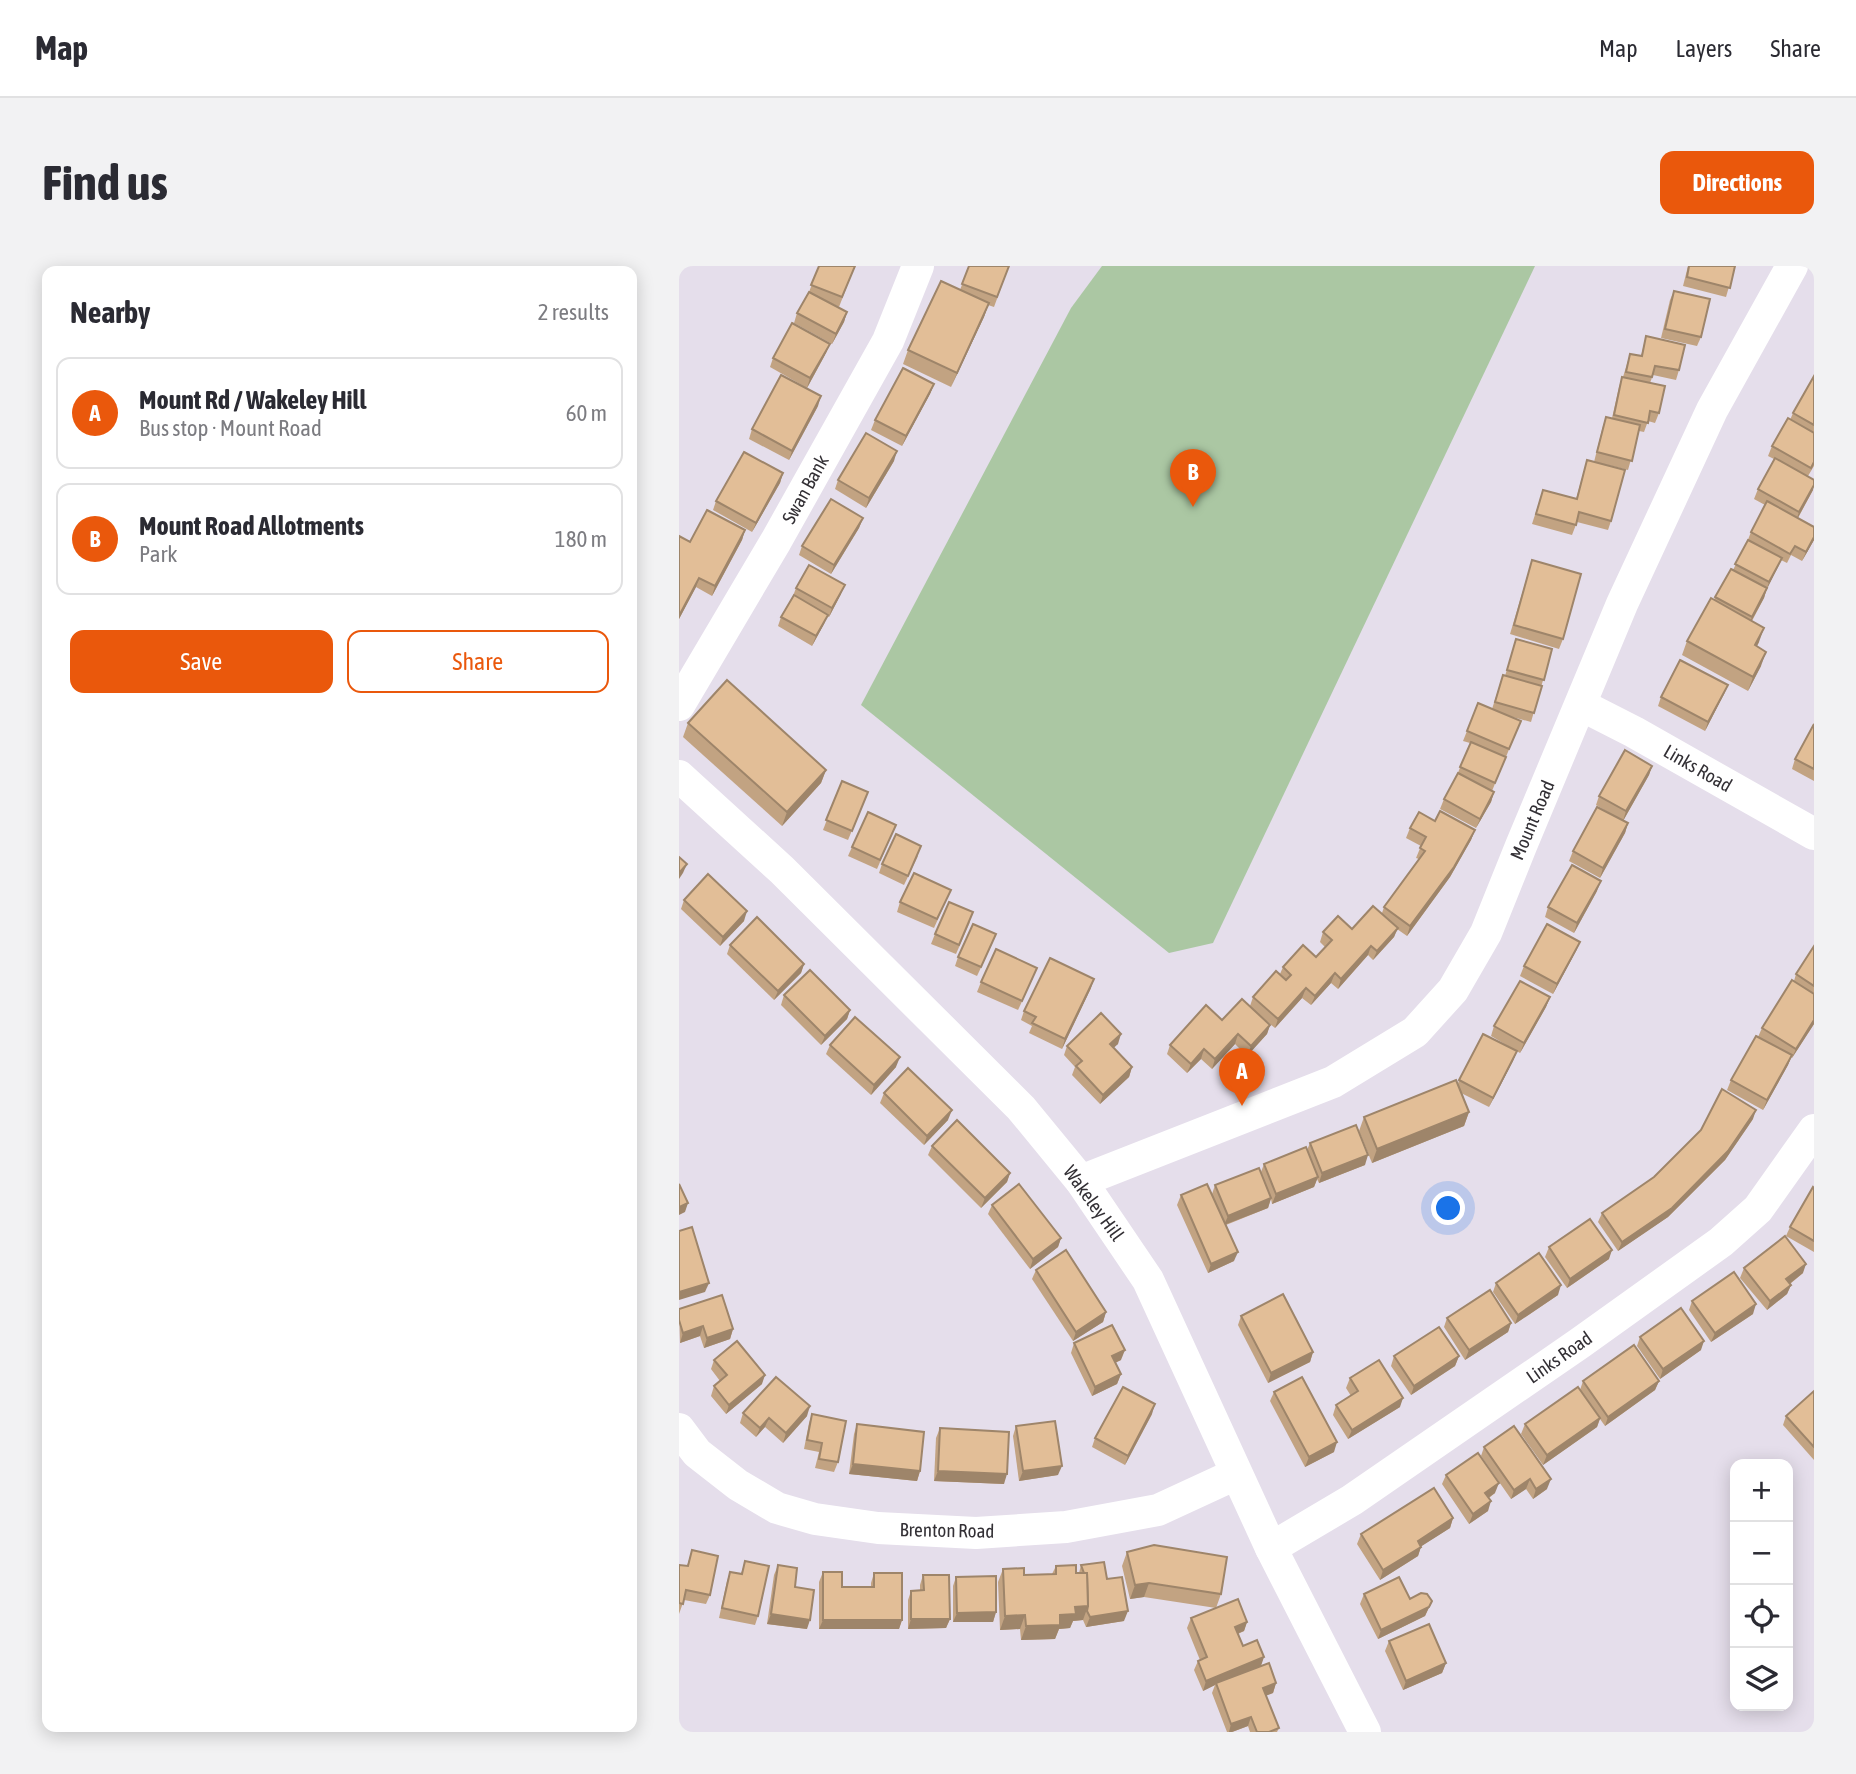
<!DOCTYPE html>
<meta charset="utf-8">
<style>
body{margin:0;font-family:"Asap Condensed",sans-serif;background:#f2f2f3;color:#2b2b33}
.controls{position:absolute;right:21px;bottom:21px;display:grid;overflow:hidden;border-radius:14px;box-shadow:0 4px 18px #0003}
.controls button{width:63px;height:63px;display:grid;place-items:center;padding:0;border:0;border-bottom:2px solid #e1e1e2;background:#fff;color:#2b2b33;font:35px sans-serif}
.you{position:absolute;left:770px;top:943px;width:24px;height:24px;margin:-18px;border:5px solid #fff;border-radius:50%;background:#1a73e8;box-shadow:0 0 0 10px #1a73e833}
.badge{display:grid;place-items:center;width:46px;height:46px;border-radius:50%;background:#ea580c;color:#fff;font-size:23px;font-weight:700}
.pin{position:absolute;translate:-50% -58px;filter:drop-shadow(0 2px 4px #0008)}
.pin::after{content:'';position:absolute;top:37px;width:24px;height:21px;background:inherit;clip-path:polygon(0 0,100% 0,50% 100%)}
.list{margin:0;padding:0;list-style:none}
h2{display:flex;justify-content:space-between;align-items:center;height:91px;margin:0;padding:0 28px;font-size:30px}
h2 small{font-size:23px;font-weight:400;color:#7c7c81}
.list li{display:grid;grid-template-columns:46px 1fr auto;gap:21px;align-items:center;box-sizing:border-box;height:112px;margin:0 14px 14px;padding:0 14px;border:2px solid #e1e1e2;border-radius:14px}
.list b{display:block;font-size:26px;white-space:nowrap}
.list p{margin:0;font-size:23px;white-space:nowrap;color:#7c7c81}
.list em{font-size:23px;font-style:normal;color:#7c7c81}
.actions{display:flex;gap:14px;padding:21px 28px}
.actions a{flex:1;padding:16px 0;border:2px solid #ea580c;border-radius:14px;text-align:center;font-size:24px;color:#ea580c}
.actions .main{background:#ea580c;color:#fff}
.icon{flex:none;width:38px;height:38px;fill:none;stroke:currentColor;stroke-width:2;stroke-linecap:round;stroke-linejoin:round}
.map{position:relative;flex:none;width:1135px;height:1466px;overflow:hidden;border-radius:14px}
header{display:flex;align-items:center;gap:42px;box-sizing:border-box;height:98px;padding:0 35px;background:#fff;border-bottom:2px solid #e1e1e2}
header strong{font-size:33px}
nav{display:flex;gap:38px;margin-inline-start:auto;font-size:24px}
.intro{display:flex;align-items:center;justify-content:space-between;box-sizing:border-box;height:168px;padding:0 42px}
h1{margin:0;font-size:49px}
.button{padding:18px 32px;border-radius:14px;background:#ea580c;color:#fff;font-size:24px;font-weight:700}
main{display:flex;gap:42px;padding:0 42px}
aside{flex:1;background:#fff;border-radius:14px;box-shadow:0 4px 18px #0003}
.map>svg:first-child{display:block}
</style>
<header>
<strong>Map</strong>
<nav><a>Map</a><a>Layers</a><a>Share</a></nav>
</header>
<div class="intro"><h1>Find us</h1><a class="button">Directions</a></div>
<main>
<aside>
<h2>Nearby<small>2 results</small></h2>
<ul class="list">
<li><span class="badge">A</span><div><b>Mount Rd / Wakeley Hill</b><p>Bus stop · Mount Road</p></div><em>60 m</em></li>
<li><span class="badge">B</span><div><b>Mount Road Allotments</b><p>Park</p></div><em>180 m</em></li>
</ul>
<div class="actions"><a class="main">Save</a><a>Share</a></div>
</aside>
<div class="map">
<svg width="1135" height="1466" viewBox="0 0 1135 1466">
<rect width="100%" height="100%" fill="#e5deeb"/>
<polygon fill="#abc7a3" points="423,0 856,0 534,677 490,687 182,439 392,42"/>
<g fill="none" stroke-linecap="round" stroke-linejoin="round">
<g stroke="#fff" stroke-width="32">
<polyline points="0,439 97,275 209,75 239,0"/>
<polyline points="902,439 955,466 1135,568"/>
<polyline points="0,510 103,604 342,842 402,915 469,1014 592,1282 686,1466"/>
<polyline points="402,915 654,816 736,766 774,724 807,667 842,580 943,338 1033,144 1113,0"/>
<polyline points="0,1163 18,1187 59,1219 98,1242 136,1253 199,1262 297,1267 387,1261 479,1244 557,1208"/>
<polyline points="592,1282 673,1234 901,1077 1042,976 1079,943 1135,864"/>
</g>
</g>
<g fill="#c2a382">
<polygon points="140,0 176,0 160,41 152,37 168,46 165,56 153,78 115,57 118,47 130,26"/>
<polygon points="290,0 330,0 315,41 309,39 305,51 272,121 224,98 229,84 281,24"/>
<polygon points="1009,0 1056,0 1047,31 1004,20"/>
<polygon points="995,25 1022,71 1018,80 982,72 991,34"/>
<polygon points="967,70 1000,104 997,114 974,109 971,117 980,147 976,157 969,155 965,166 960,165 949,204 925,198 932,255 929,264 898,256 893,269 853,258 864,224 897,233 908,194 915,196 924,160 927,151 933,152 940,121 943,111 944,111 951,88 962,90"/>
<polygon points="151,78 147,87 128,122 91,101 94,92"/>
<polygon points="1135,110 1135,200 1129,210 1134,224 1119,252 1135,274 1123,295 1112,289 1108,297 1102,294 1088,322 1085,332 1073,355 1080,376 1078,380 1082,400 1069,425 1003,389 1008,375 1054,304 1068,276 1072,266 1086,239 1075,233 1079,223 1095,193 1089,190 1093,180 1111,154 1114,147"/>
<polygon points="255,118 251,128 223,180 192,164 196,154"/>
<polygon points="139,140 110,194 70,173 73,163"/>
<polygon points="215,195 187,242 156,223 159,214"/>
<polygon points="104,207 101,217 73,266 34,244 37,235"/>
<polygon points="184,252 180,262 152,308 120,289 123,280"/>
<polygon points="66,264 63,274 33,330 17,321 0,353 0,270 11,276"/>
<polygon points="853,294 884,373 880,383 831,368"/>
<polygon points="117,322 162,328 150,351 148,350 145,358 133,380 99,360 102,351 114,330"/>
<polygon points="837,373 873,383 852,456 830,450 838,464 813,525 815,526 812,536 797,562 761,543 765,533 778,509 791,477 784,475 788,465 813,443 824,409 826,410"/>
<polygon points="1049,419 1045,428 1026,465 979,440 982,431"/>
<polygon points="9,457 147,504 142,517 103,560 4,471"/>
<polygon points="1135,458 1135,515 1113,503 1116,493"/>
<polygon points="973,500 970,509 944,555 949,557 946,567 921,612 890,595 894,585 932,548 917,539 920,530"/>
<polygon points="163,515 189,526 169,574 144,564"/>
<polygon points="756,555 796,564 792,574 771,611 728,670 718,663 715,671 694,694 689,689 659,723 652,717 632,739 623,732 596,762 586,754 591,759 588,768 568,790 556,778 533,803 522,793 508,807 488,788 491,779 571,740 574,731 601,708 604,701 637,691 646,681 641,676 644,666 673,663 703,647 705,641 740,593 737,592 742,580 727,572 731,562"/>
<polygon points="217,559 198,603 169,590 173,581"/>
<polygon points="239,590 225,619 200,607 203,598"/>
<polygon points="272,624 255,662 218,646 221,636"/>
<polygon points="918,625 895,667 866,651 869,641"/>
<polygon points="5,634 65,655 41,680 2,643"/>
<polygon points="291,656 277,688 252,678 256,668"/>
<polygon points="901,676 897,685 874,728 841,710 845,700"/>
<polygon points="313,678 298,710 276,700 279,691"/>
<polygon points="51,679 125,698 122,707 95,734 48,688"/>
<polygon points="1135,680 1135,758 1113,792 1112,791 1109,799 1084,844 1048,824 1052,814 1079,771 1083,762 1115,715 1117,708"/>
<polygon points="354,712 339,744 298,726 302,716"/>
<polygon points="412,722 383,783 350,767 353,760 342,754 345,745"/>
<polygon points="105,729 171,744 168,753 142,779 102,739"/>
<polygon points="871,731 867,741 841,787 812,770 815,760"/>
<polygon points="439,778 434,781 453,801 450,811 421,838 393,809 396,801 385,789 388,780"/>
<polygon points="151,779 217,801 192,829 147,788"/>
<polygon points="838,785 834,795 810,841 782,827 790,846 785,860 693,897 680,865 685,851 779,818 780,814"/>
<polygon points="205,827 269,854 245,879 201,837"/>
<polygon points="1074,853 1046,894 989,951 939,985 919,956 923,947"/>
<polygon points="631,877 686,899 640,917 638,913 635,921 593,938 592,933 589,942 547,959 555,995 529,1007 498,939 502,929 533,928 536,919 582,906 585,898 628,884"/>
<polygon points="253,880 331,907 328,916 302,942 249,889"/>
<polygon points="1135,922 1135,986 1107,970 1111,961"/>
<polygon points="313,939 382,972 379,981 351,1003 309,948"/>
<polygon points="870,981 930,993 888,1022 866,991"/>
<polygon points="1065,1002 1124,1007 1111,1018 1112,1019 1108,1028 1088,1044 1061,1012"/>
<polygon points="357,1004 427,1046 424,1056 394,1075 353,1013"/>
<polygon points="817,1017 879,1029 836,1058 814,1026"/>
<polygon points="1013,1035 1074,1048 1032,1076 1010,1044"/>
<polygon points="0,1043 54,1063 51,1073 25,1082 21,1070 1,1077"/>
<polygon points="562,1050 634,1086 631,1096 589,1117 559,1059"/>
<polygon points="768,1052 832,1057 829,1066 786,1094 765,1061"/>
<polygon points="961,1071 1022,1084 981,1113 958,1080"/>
<polygon points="395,1077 442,1094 436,1097 442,1108 438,1118 413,1130 392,1087"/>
<polygon points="715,1090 780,1090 776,1100 732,1129 712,1100"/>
<polygon points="35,1094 83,1118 47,1148 32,1130 35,1120 41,1115 32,1103"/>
<polygon points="671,1112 721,1141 669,1173 654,1149 657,1139 672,1130 667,1122"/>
<polygon points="904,1115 980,1115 976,1124 926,1160 921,1153 918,1161 864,1199 842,1168 846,1158 901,1124"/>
<polygon points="1135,1125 1135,1194 1104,1159 1107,1150"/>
<polygon points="595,1126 655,1186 626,1201 591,1135"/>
<polygon points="64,1147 128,1150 104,1177 86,1161 77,1171 61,1157"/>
<polygon points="133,1148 159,1196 155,1206 136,1202 140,1186 125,1183 130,1157"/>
<polygon points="473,1148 446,1199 413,1181 416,1172"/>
<polygon points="178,1158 241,1205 238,1215 170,1208 175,1168"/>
<polygon points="337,1160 379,1209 340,1215 334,1170"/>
<polygon points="261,1162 325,1218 255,1215 257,1172"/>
<polygon points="805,1181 868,1223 854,1233 847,1223 832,1233 802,1190"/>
<polygon points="767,1209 816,1227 810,1232 809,1245 790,1258 763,1218"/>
<polygon points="774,1252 771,1262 742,1280 739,1290 701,1314 678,1278 682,1268"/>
<polygon points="13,1284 31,1329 27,1338 5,1334 0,1348 0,1299 8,1300"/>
<polygon points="448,1286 542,1328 537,1342 465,1331 451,1333 443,1300"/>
<polygon points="66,1295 79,1350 76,1359 40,1352 48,1315 51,1306 62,1308"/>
<polygon points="99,1299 116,1321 128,1363 88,1358 95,1309"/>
<polygon points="402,1299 428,1313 445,1355 407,1361 404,1354 394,1355 391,1362 380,1363 376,1373 342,1374 341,1363 321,1364 319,1316 324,1303 345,1309 373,1308 377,1300 400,1307"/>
<polygon points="144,1306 163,1321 192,1321 192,1317 195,1307 223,1354 220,1363 140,1363 140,1316"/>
<polygon points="244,1309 271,1353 267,1362 229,1363 229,1334 232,1325 241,1324 241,1319"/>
<polygon points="277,1311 317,1346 314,1356 274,1356 274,1320"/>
<polygon points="685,1328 731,1333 753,1335 746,1350 699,1373 681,1338"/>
<polygon points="512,1352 568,1356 565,1365 559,1368 564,1380 597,1417 594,1427 587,1429 600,1462 598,1466 571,1466 569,1460 553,1466 548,1466 533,1427 536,1419 524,1425 515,1404 519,1395 521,1394 508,1362"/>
<polygon points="710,1375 767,1397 763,1407 724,1424 706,1385"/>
</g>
<g fill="#9e856a">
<polygon points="310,37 305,51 272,121 278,107"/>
<polygon points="168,46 165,56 153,78 157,68"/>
<polygon points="151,78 147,87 128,122 131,112"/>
<polygon points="255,118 251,128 223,180 227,170"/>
<polygon points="142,130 139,140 110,194 113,185"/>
<polygon points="218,185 215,195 187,242 190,232"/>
<polygon points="104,207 101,217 73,266 77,257"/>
<polygon points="1135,219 1134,224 1117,255 1120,246"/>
<polygon points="184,252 180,262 152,308 155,299"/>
<polygon points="66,264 63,274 33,330 36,320"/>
<polygon points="1135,271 1135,274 1123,295 1127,286"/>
<polygon points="1103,292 1099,301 1087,325 1090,316"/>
<polygon points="20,312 17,321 0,353 0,350"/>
<polygon points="166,319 162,328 150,351 153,342"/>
<polygon points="1088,322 1085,332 1069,361 1073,351"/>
<polygon points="149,349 145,358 133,380 137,370"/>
<polygon points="1085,362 1080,376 1071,393 1076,379"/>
<polygon points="1087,386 1082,400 1069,425 1074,411"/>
<polygon points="1049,419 1045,428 1026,465 1029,456"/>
<polygon points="973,500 970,509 944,555 947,545"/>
<polygon points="147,504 142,517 103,560 108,546"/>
<polygon points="815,526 812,536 797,562 801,553"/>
<polygon points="949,557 946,567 921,612 924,602"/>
<polygon points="796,564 792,574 771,611 728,670 731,660"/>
<polygon points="8,598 4,607 0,613 0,607"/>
<polygon points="922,615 918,625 895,667 898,657"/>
<polygon points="68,645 65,655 41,680 44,671"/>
<polygon points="719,662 715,671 694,694 698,685"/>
<polygon points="901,676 897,685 874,728 878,718"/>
<polygon points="692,680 689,689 659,723 662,713"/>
<polygon points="125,698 122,707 95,734 99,725"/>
<polygon points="656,707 652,717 632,739 636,730"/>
<polygon points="415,713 412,722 383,783 386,773"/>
<polygon points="627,722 623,732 596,762 599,753"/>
<polygon points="871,731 867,741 841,787 845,777"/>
<polygon points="171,744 168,753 142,779 146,770"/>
<polygon points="1135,754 1135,758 1113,792 1117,783"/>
<polygon points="591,759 588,768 568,790 572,780"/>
<polygon points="442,768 439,778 428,788 431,778"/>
<polygon points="559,768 556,778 533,803 536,793"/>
<polygon points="525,783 522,793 508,807 512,798"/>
<polygon points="838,785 834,795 810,841 814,832"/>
<polygon points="1113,789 1109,799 1084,844 1088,834"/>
<polygon points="221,791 217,801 192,829 195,819"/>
<polygon points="453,801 450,811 421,838 424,829"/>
<polygon points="273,844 269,854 245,879 248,870"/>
<polygon points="1077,844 1074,853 1046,894 989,951 939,985 943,976"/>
<polygon points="790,846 785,860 693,897 698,883"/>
<polygon points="689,889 686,899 640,917 643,907"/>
<polygon points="331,907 328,916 302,942 306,932"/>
<polygon points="639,911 635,921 593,938 597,928"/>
<polygon points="592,932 589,942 545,959 549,950"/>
<polygon points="9,937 6,946 0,949 0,941"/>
<polygon points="382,972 379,981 351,1003 354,993"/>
<polygon points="933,984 930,993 888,1022 891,1013"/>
<polygon points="559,986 555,995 529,1007 532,998"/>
<polygon points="1127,998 1124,1007 1104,1023 1107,1013"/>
<polygon points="30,1017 26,1026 0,1034 0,1026"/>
<polygon points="882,1019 879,1029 836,1058 839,1049"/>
<polygon points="1112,1019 1108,1028 1088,1044 1091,1035"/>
<polygon points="1077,1038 1074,1048 1032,1076 1036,1067"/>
<polygon points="427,1046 424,1056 394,1075 397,1066"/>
<polygon points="832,1057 829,1066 786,1094 790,1084"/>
<polygon points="24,1060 21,1070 1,1077 4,1067"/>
<polygon points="54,1063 51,1073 25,1082 28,1072"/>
<polygon points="1025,1075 1022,1084 981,1113 984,1103"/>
<polygon points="446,1084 442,1094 429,1100 433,1090"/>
<polygon points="634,1086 631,1096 589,1117 592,1107"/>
<polygon points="780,1090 776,1100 732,1129 735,1120"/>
<polygon points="442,1108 438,1118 413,1130 416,1121"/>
<polygon points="86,1109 83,1118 47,1148 50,1139"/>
<polygon points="980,1115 976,1124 926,1160 929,1151"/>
<polygon points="724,1132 721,1141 669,1173 673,1164"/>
<polygon points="476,1138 473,1148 446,1199 449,1190"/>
<polygon points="131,1140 128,1150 104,1177 107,1167"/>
<polygon points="90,1152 86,1161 77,1171 81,1162"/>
<polygon points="921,1152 918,1161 864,1199 868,1189"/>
<polygon points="658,1176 655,1186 626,1201 630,1191"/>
<polygon points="174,1198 241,1205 238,1215 170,1208"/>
<polygon points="383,1200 379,1209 340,1215 344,1205"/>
<polygon points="259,1205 328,1208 325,1218 255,1215"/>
<polygon points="851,1213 847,1223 832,1233 835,1224"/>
<polygon points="872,1213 868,1223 854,1233 857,1223"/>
<polygon points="820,1217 816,1227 803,1236 806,1227"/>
<polygon points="812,1235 809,1245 790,1258 794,1248"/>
<polygon points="774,1252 771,1262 735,1285 739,1275"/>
<polygon points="742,1281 739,1290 701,1314 704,1304"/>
<polygon points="470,1317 465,1331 451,1333 456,1319"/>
<polygon points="753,1335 746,1350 699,1373 702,1364"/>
<polygon points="409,1340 404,1354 394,1355 391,1362 380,1363 376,1373 342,1374 347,1360 381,1349 396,1341"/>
<polygon points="449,1345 445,1355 407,1361 411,1351"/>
<polygon points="317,1346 314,1356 274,1356 278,1347"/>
<polygon points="92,1348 131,1354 128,1363 88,1358"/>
<polygon points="346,1349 341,1363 321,1364 326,1350"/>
<polygon points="232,1353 271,1353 267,1362 229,1363"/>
<polygon points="144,1354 223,1354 220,1363 140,1363"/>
<polygon points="568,1356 565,1365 552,1370 556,1361"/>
<polygon points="585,1391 582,1400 537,1417 536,1419 524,1425 527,1415"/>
<polygon points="767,1397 763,1407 724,1424 727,1415"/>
<polygon points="597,1417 594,1427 581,1432 584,1422"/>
<polygon points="572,1451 569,1460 553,1466 550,1466 552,1458"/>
</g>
<g fill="#e2be97" stroke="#9e856a" stroke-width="2">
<polygon points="140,0 176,0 163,31 132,19"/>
<polygon points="290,0 330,0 318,31 283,18"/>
<polygon points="1010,0 1056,0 1051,22 1008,11"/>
<polygon points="262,15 310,37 278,107 229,84"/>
<polygon points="995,25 1031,33 1022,71 986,63"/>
<polygon points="130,26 168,46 157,68 118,47"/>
<polygon points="113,57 151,78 131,112 94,92"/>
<polygon points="967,70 1006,79 1000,104 976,100 973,111 947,106 951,88 963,90"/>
<polygon points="224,102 255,118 227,170 196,154"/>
<polygon points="102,109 142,130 113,185 73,163"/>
<polygon points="1135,110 1135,159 1114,147"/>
<polygon points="943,111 986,120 980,147 971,145 969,157 935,149"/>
<polygon points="927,151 961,159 953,195 918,186"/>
<polygon points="1109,152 1135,167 1135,196 1132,202 1093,180"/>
<polygon points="187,167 218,185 190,232 159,214"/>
<polygon points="65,186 104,207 77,257 37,235"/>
<polygon points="1096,192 1135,214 1135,219 1120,246 1079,223"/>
<polygon points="908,194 946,204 932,255 900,246 897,259 857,248 864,224 898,233"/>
<polygon points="152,233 184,252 155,299 123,280"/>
<polygon points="1088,235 1135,261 1135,271 1127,286 1116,280 1111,288 1072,266"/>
<polygon points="28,244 66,264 36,320 20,312 0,350 0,270 11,276"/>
<polygon points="1069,274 1103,292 1090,316 1056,298"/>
<polygon points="853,294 902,308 884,373 835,359"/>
<polygon points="130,299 166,319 153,342 117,322"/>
<polygon points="1052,303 1088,322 1073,351 1036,331"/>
<polygon points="115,329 149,349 137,370 102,351"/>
<polygon points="1032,332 1085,362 1076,379 1087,386 1074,411 1008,375"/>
<polygon points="837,373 873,383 865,414 828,404"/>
<polygon points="1001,394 1049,419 1029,456 982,431"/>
<polygon points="824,409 863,420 855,447 816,436"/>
<polygon points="48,414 147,504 108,546 9,457"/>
<polygon points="799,437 842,455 830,483 788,465"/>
<polygon points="1135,458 1135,503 1116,493"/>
<polygon points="792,476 827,491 816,517 781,501"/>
<polygon points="946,484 973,500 947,545 920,530"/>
<polygon points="779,507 815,526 801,553 765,533"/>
<polygon points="163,515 189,526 173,565 147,554"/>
<polygon points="918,541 949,557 924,602 894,585"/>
<polygon points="761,545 796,564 775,601 731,660 705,641 746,585 741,582 747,571 731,562 740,546 756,555"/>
<polygon points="189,546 217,559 201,594 173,581"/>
<polygon points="217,568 242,580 229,610 203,598"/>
<polygon points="0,591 8,598 0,607"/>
<polygon points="893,599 922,615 898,657 869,641"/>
<polygon points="235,607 272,624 258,653 221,636"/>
<polygon points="29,608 68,645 44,671 5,634"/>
<polygon points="270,636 294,646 280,679 256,668"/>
<polygon points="694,640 719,662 698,685 692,680 662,713 656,707 636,730 627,722 599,753 574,731 597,705 607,714 612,709 604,701 624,679 637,691 653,674 644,666 659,650 673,663"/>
<polygon points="78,651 125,698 99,725 51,679"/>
<polygon points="294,658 317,668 302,701 279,691"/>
<polygon points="868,658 901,676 878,718 845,700"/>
<polygon points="1135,680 1135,720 1117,708"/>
<polygon points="317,683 358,702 343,735 302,716"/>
<polygon points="371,692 415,713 386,773 353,757 357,751 345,745"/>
<polygon points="131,704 171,744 146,770 105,729"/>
<polygon points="1113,714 1135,728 1135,754 1117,783 1083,762"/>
<polygon points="841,715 871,731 845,777 815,760"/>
<polygon points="563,733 591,759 572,780 559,768 536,793 525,783 512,798 491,779 527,739 543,754"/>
<polygon points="422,747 442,768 431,778 453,801 424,829 397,800 403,795 388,780"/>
<polygon points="176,751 221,791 195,819 151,779"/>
<polygon points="804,768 838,785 814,832 780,814"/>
<polygon points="1077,770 1113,789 1088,834 1052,814"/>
<polygon points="229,802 273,844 248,870 205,827"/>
<polygon points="777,814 790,846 698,883 685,851"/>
<polygon points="1043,823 1077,844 1049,885 993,942 943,976 923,947 975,911 1022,864"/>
<polygon points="278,854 331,907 306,932 253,880"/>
<polygon points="677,859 689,889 643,907 631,877"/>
<polygon points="627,881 639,911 597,928 585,898"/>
<polygon points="580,902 592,932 549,950 536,919"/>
<polygon points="0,918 9,937 0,941"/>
<polygon points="340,918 382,972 354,993 313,939"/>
<polygon points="528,918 559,986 532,998 502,929"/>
<polygon points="1134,921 1135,922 1135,975 1111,961"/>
<polygon points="911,953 933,984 891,1013 870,981"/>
<polygon points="13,961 30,1017 0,1026 0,965"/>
<polygon points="1106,970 1127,998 1107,1013 1112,1019 1091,1035 1065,1002"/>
<polygon points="387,984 427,1046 397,1066 357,1004"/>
<polygon points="860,987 882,1019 839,1049 817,1017"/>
<polygon points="1055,1006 1077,1038 1036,1067 1013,1035"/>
<polygon points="811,1024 832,1057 790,1084 768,1052"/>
<polygon points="604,1028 634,1086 592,1107 562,1050"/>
<polygon points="43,1029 54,1063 28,1072 24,1060 4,1067 0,1054 0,1043"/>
<polygon points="1002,1042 1025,1075 984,1103 961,1071"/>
<polygon points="433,1059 446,1084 433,1090 442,1108 416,1121 395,1077"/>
<polygon points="760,1061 780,1090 735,1120 715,1090"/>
<polygon points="58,1075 86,1109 50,1139 35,1120 48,1109 35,1094"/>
<polygon points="955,1079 980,1115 929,1151 904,1115"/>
<polygon points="700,1094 724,1132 673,1164 657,1139 679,1125 671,1112"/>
<polygon points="97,1111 131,1140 107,1167 90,1152 81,1162 64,1147"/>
<polygon points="623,1111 658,1176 630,1191 595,1126"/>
<polygon points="444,1121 476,1138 449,1190 416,1172"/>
<polygon points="899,1121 921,1152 868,1189 846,1158"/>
<polygon points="1135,1125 1135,1181 1107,1150"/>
<polygon points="133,1148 167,1155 159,1196 140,1193 143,1177 128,1174"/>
<polygon points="376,1155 383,1200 344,1205 337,1160"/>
<polygon points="178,1158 245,1166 241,1205 174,1198"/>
<polygon points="835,1160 872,1213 857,1223 851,1213 835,1224 805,1181"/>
<polygon points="261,1162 330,1166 328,1208 259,1205"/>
<polygon points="799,1187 820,1217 806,1227 812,1235 794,1248 767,1209"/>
<polygon points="755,1222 774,1252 739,1275 742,1281 704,1304 682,1268"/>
<polygon points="475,1279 548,1291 542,1328 470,1317 456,1319 448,1286"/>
<polygon points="13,1284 39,1290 31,1329 7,1324 4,1338 0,1337 0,1299 9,1300"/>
<polygon points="66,1295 90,1300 79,1350 43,1342 51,1306 63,1308"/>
<polygon points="425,1296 428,1313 443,1311 449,1345 411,1351 408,1345 409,1340 408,1307 405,1307 402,1299"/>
<polygon points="99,1299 118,1302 116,1321 135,1324 131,1354 92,1348"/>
<polygon points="397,1299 397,1307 408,1307 409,1340 396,1341 397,1348 381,1349 381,1359 347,1360 346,1349 326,1350 324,1303 345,1302 345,1309 377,1308 377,1300"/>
<polygon points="144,1306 163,1306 163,1321 195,1321 195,1307 223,1307 223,1354 144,1354"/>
<polygon points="244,1309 270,1309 271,1353 232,1353 232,1325 245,1324"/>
<polygon points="317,1310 317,1346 278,1347 277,1311"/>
<polygon points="720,1311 731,1333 742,1327 748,1328 753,1335 750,1341 702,1364 685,1328"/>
<polygon points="559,1333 568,1356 556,1361 564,1380 578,1374 585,1391 527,1415 519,1395 528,1391 512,1352"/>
<polygon points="750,1358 767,1397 727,1415 710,1375"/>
<polygon points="590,1397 597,1417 584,1422 600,1462 590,1466 578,1466 572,1451 552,1458 537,1417"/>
</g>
<g text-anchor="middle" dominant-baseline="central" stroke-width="5" stroke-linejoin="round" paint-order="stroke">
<g font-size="19" fill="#333035" stroke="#fff">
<text transform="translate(126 223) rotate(-61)">Swan Bank</text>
<text transform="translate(1019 502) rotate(30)">Links Road</text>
<text transform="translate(853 554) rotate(-67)">Mount Road</text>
<text transform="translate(415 937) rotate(54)">Wakeley Hill</text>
<text transform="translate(880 1091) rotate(-35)">Links Road</text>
<text transform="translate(268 1264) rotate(1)">Brenton Road</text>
</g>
</g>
</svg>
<div class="controls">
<button>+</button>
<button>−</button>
<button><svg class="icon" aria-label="locate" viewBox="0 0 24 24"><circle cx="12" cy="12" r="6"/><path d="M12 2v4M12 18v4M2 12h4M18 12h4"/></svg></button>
<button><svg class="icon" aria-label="layers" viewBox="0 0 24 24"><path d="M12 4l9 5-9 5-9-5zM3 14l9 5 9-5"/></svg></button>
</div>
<div class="you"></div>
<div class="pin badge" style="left:563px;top:840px">A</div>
<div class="pin badge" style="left:514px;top:241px">B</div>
</div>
</main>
